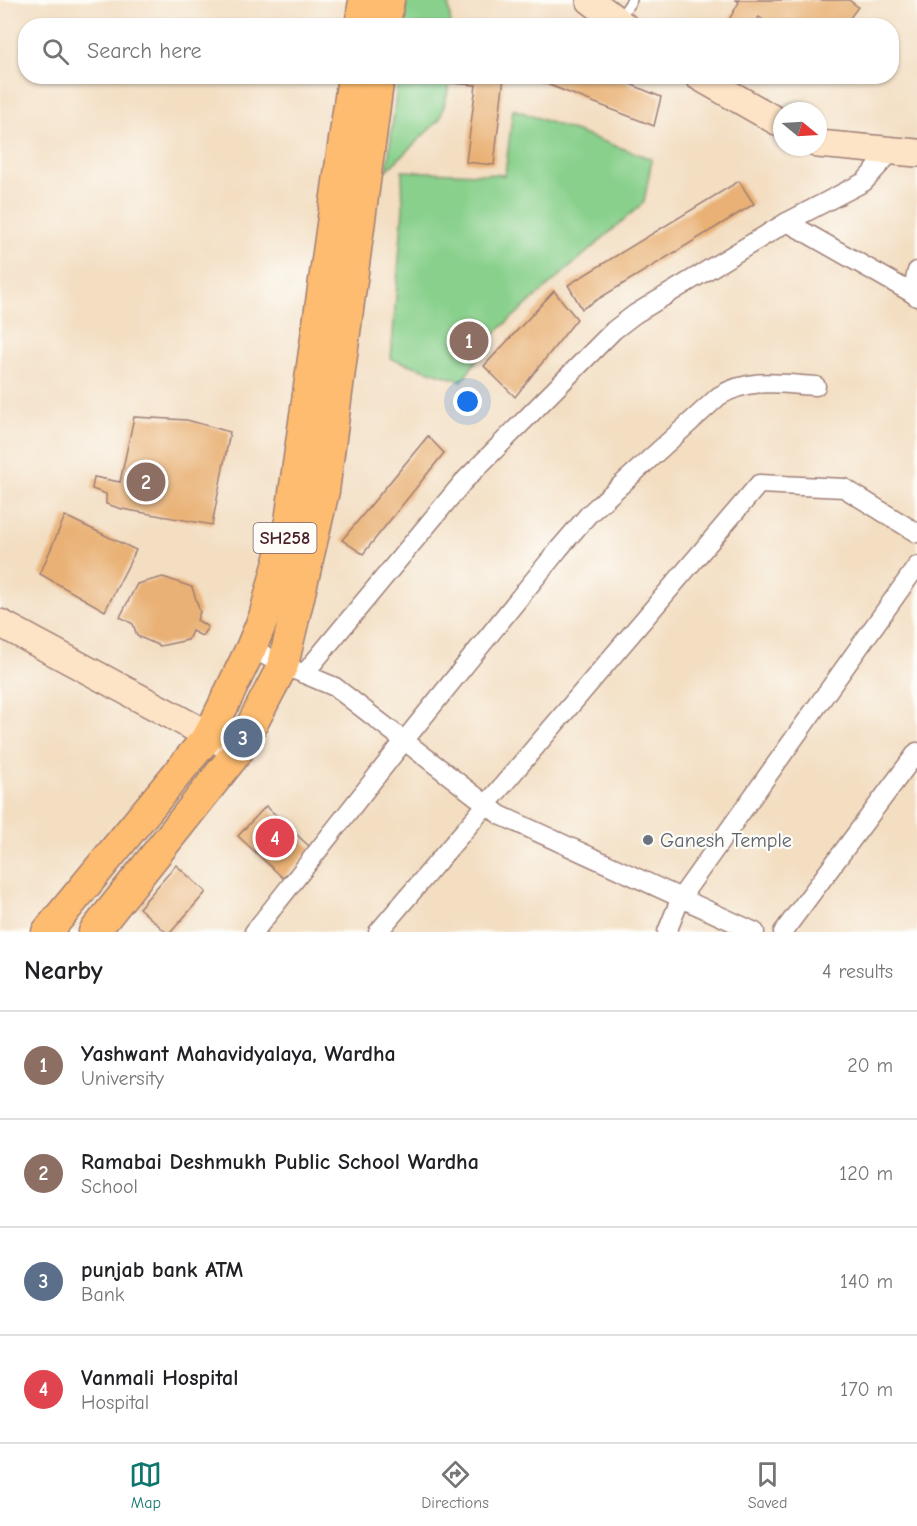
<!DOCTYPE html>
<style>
body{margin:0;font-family:"Comic Neue",sans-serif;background:#f2f2f2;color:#202124}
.compass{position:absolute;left:773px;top:102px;width:54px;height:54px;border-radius:50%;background:#fff;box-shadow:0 2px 4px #0004;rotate:108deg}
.you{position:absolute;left:468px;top:402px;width:21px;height:21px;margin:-15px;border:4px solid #fff;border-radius:50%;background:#1a73e8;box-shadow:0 0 0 9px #1a73e833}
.badge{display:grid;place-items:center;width:39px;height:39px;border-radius:50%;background:#0f766e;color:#fff;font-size:20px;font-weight:700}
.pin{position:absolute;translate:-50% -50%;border:3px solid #fff;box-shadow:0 2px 6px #0006}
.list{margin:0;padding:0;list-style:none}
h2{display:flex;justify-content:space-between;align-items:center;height:78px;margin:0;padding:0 24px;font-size:26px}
h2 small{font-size:20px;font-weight:400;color:#757577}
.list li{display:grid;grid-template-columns:39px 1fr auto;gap:18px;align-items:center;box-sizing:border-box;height:108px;padding:0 24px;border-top:2px solid #e0e0e0}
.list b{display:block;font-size:22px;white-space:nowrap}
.list p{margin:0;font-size:20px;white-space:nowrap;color:#757577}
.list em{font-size:20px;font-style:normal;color:#757577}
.icon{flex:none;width:33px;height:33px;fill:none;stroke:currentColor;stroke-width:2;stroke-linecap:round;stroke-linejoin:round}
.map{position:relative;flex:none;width:917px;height:932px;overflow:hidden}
.search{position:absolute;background:#fff;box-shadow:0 2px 4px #0004;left:18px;right:18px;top:18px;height:66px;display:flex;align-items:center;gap:15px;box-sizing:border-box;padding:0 21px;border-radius:24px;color:#757577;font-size:22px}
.sheet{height:510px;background:#fff}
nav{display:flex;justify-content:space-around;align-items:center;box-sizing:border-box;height:84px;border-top:2px solid #e0e0e0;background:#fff;font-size:16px;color:#757577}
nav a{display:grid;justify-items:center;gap:3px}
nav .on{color:#0f766e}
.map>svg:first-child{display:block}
</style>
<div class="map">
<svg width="917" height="932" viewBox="0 0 917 932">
<rect width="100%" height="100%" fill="#fdfcf7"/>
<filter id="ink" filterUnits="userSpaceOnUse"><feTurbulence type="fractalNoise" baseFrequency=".0167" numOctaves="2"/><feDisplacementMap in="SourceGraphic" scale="12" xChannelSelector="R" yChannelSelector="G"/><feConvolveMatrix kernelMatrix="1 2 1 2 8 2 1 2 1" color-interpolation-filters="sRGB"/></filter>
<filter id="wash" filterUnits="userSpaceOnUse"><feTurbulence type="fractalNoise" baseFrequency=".008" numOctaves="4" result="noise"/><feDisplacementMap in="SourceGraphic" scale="24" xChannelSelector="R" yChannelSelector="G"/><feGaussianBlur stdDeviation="1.35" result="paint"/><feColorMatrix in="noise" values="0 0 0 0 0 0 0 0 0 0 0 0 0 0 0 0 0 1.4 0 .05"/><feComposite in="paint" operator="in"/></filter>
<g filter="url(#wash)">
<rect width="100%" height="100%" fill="#f3dec2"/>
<g fill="#88d08b" stroke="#69785b" stroke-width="1.5">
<polygon points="407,0 448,0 451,25 404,25"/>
<polygon points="398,77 452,77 440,119 387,170"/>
<polygon points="513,109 652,159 644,202 497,331 462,381 391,359 403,208 402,171 505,175"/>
</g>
<g id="blocks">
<g fill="#e9b174">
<polygon points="736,0 849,0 858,7 844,26 772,26 759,17 753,26 739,26 730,18 739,2"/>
<polygon points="452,76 504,76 494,165 466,162 476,85 451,83"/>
<polygon points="526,76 611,76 661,97 654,126"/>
<polygon points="739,181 754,204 582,309 568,285"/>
<polygon points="554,291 577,319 515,397 484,366"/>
<polygon points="134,417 187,420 230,432 212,525 122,509 106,504 106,494 92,489 94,477 120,482"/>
<polygon points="428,436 444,453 363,554 342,540"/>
<polygon points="65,516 136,550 105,611 40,574"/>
<polygon points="163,577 192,587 200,612 197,620 208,627 202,636 192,631 188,640 160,646 137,636 133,624 120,617 137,584"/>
<polygon points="266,806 311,848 283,878 238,836"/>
<polygon points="176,865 206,892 171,932 166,932 139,908"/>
</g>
</g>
</g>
<g filter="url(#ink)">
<use href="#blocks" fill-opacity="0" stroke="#9e7e76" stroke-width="1.5"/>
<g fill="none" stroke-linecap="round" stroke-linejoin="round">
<g stroke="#9e7e76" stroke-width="12">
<polyline id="lane" points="619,19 632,0"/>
</g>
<g stroke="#9e7e76" stroke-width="21">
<g id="street">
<polyline points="787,222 912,293"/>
<polyline points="917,271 912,293 917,297"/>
<polyline points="251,648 283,665 335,687 500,815 755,932"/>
<polyline points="304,674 463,482 614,330 635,314 787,222 864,182 892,151"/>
<path d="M 254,932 L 404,741 L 558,550 L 589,514 L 719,396 C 751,377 781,384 816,386"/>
<polyline points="378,932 759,484 844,488 917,533"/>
<polyline points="667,932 681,897 917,566"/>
<polyline points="783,932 917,752"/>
</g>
</g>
<g stroke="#9e7e76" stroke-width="30">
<g id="secondary">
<polyline points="590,0 624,26"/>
<polyline points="698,76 782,124"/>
<polyline points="818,144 917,153"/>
<polyline points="0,623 238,751"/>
</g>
</g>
<g stroke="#9e7e76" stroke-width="33">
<g id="primary">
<polyline points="360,26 364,0"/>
<polyline points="385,26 389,0"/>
<polyline points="47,932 209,735 251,648 264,617 290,521 353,76"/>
<polyline points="94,932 238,751 283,665 324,491 379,76"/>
</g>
</g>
<use href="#lane" stroke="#fff" stroke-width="9"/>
<use href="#street" stroke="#fff" stroke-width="18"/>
<use href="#secondary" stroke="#fee4c6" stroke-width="27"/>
<use href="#primary" stroke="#fdbc70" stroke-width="30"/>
</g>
</g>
<circle fill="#6b7280" stroke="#fdfcf7" stroke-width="2" cx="648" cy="840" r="6"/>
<g text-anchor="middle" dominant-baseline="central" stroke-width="4.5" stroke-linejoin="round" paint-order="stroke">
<rect fill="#fdfcf7" stroke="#806168" stroke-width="1.5" x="253.5" y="523" width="63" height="30" rx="4.5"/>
<g font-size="18" font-weight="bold" fill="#4a1f2b">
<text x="285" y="538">SH258</text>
</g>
<g font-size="20" fill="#5b616d" stroke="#fdfcf7" text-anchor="start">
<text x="660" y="840">Ganesh Temple</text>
</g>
</g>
</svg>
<svg class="compass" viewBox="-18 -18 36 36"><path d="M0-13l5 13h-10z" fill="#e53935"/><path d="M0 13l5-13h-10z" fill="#757577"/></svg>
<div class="you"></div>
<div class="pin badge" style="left:469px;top:341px;background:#8d6e63">1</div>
<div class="pin badge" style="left:146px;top:482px;background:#8d6e63">2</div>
<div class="pin badge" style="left:243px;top:738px;background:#5c6f8a">3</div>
<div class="pin badge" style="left:275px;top:838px;background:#e0444e">4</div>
<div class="search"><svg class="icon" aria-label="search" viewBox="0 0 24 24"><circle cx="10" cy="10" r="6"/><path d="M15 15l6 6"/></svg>Search here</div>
</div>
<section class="sheet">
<h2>Nearby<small>4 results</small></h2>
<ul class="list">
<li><span class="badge" style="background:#8d6e63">1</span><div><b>Yashwant Mahavidyalaya, Wardha</b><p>University</p></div><em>20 m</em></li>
<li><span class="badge" style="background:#8d6e63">2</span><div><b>Ramabai Deshmukh Public School Wardha</b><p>School</p></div><em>120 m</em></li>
<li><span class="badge" style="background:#5c6f8a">3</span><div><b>punjab bank ATM</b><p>Bank</p></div><em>140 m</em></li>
<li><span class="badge" style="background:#e0444e">4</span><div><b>Vanmali Hospital</b><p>Hospital</p></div><em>170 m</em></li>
</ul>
</section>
<nav>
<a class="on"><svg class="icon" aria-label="map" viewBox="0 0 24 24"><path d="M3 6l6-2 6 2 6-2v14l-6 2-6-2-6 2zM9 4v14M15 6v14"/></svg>Map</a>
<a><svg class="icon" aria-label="directions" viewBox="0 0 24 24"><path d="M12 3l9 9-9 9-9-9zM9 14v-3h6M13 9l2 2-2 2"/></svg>Directions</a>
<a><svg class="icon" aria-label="saved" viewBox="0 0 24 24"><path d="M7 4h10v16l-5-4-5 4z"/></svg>Saved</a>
</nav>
